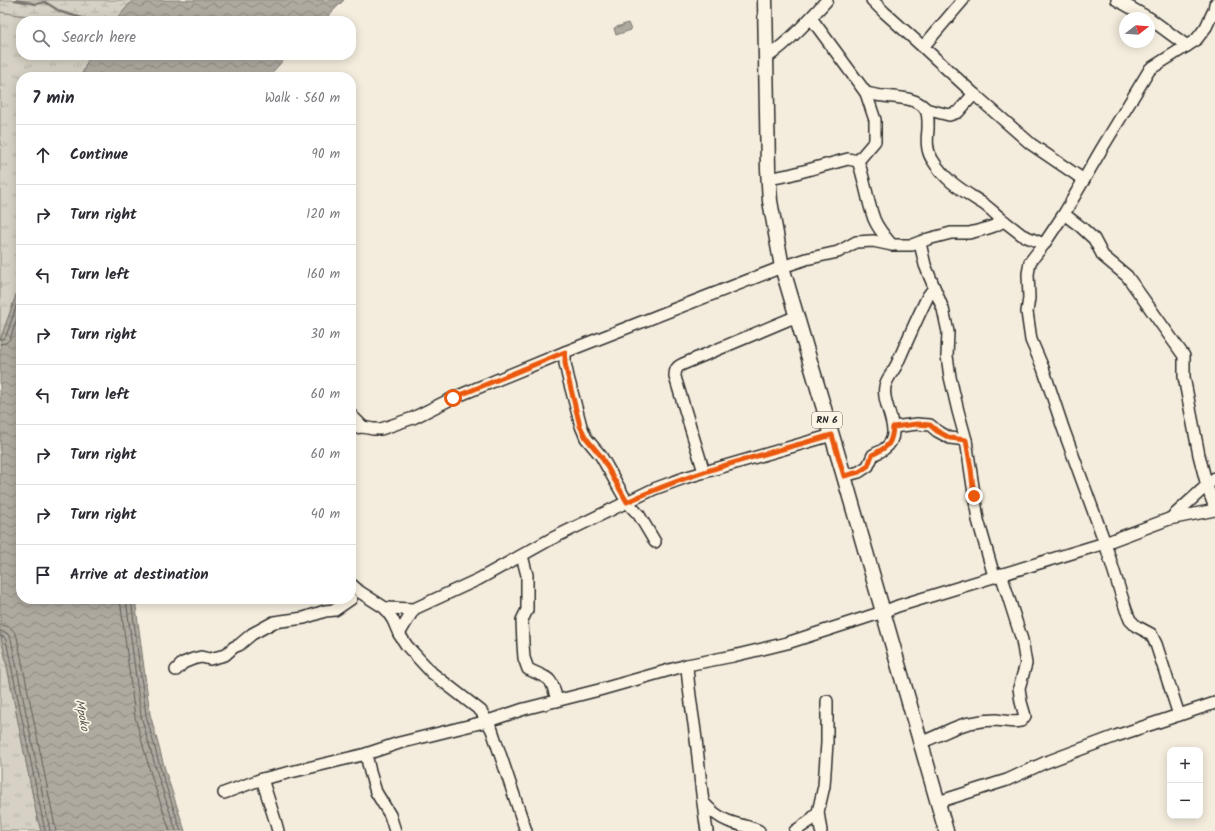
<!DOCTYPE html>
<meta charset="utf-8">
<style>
body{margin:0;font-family:Kalam,sans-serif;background:#f2f2f3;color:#2b2b33}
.controls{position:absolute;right:12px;bottom:12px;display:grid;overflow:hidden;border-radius:8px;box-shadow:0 2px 10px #0003}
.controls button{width:36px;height:36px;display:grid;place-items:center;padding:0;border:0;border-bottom:1px solid #e1e1e2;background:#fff;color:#2b2b33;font:20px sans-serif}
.compass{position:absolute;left:1119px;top:12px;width:36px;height:36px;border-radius:50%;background:#fff;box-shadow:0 2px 10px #0003;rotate:73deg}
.stop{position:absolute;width:12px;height:12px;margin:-9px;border:3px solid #ea580c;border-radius:50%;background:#fff}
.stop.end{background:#ea580c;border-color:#fff;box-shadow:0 1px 4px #0008}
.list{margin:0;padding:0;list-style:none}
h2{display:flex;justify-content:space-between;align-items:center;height:52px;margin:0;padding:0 16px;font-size:17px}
h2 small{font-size:13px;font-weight:400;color:#7c7c81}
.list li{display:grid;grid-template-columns:26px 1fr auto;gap:12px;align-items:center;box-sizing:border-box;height:60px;padding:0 16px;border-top:1px solid #e1e1e2}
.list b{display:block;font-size:15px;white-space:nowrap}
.list em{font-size:13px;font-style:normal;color:#7c7c81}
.icon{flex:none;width:22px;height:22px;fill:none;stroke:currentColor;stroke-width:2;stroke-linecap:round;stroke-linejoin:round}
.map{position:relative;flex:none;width:1215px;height:831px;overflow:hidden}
.search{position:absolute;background:#fff;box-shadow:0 2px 10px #0003;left:16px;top:16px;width:340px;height:44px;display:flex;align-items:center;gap:10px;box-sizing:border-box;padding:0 14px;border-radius:16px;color:#7c7c81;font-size:15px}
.panel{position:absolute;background:#fff;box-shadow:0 2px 10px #0003;left:16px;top:72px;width:340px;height:532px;border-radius:16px}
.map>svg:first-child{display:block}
</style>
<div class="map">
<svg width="1215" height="831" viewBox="0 0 1215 831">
<defs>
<pattern id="grass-tufts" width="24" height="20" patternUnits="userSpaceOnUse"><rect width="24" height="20" fill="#d6d1c4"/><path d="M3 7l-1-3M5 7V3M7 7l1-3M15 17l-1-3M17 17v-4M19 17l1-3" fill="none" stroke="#b8b4a9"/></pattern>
<pattern id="wetland-marsh" width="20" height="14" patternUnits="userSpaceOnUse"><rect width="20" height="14" fill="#d6d1c4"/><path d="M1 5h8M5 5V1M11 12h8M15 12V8" fill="none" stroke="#b8b4a9"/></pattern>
<pattern id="water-waves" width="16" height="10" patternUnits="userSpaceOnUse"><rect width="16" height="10" fill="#afaaa0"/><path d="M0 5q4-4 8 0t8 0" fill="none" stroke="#8f8b83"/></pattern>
</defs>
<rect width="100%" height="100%" fill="#f4edde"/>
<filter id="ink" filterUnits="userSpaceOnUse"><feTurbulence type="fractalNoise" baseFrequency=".025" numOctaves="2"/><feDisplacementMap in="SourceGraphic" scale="8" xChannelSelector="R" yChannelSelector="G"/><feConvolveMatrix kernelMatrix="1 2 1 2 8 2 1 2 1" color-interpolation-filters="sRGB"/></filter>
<g filter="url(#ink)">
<g fill="url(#grass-tufts)" stroke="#807e78">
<polygon points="0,12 34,17 51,21 21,21 21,55 90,55 81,77 21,77 21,282 0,340"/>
<polygon points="0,631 37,817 41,831 0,831"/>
</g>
<polygon fill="url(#wetland-marsh)" stroke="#807e78" points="0,0 133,0 115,21 51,21 34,17 0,12"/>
<g fill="url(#water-waves)" stroke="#7a7771">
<polygon points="133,0 344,0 323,21 115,21"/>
<polygon points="628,23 631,30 616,35 614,28"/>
<polygon points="90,55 288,55 268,77 81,77"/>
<polygon points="21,282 21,599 135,599 150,714 166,773 185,831 41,831 37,817 0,631 0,340"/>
</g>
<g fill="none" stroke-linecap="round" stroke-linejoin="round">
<g stroke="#605e5a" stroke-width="1">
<polyline points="0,339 3,339 6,336 21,293"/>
<polyline points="0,344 6,343 10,339 21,308"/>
<polyline points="120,599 135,717 152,778 170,831"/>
<polyline points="126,599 141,716 158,776 176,831"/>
<polyline points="131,599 146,715 162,774 181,831"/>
<path d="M 0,625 C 8,625 14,629 17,637 L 56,831"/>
<polyline points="0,631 7,633 11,639 50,831"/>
<polyline points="0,636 4,637 6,640 45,831"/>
</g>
<polyline stroke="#7a7771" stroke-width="2.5" points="15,0 36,4 45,2 61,12 82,18 88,21"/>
<g stroke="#2b2b2b" stroke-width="14">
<g id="minor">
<polyline points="872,0 884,12 923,47 974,94 1031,144 1084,180"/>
<polyline points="1117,0 1149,18"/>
<path d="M 811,18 L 866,93 C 872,94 878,96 884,96 C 897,98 915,97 925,108 C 929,114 928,122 928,129 C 927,139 926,150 932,159 C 945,181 962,190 982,203 C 990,208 996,215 1004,221"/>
<polyline points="1149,18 1187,46"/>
<polyline points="923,47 963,0"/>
<path d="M 766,58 C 789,42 809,20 827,0"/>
<path d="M 866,93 L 875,120 L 875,141 L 858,161 C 865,180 867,200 874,219 C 878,229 885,237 892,245"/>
<polyline points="925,109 949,115 958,112 974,94"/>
<polyline points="768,179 789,175 848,159 858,161"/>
<polyline points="1064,214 1081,227 1094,239 1103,256 1127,276 1184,356 1184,377 1199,455 1207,486 1215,508"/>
<polyline points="920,243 925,265 943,309 948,332 947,356 950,377 958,411 966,440 978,520 994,576"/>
<polyline points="1044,244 1030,262 1028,274 1029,298 1027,312 1031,340 1043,368 1063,428 1105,543 1126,610 1130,620 1136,626 1151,634 1156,644 1179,715"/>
<polyline points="565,352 565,363 568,377 581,426 586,438 601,456 627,502 639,515 655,542"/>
<polyline points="351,415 363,427 373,429 381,429 413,418 453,398 565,352 782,267 806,259 838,252 856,242 873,241 892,245 912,245 928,239 951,233 969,233 985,229 994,226 1004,221 1022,235 1044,244 1064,214 1101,150 1150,69 1196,40 1206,27 1214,10 1215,4"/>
<polyline points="893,427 917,424 930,425 937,431 950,438 966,440"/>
<polyline points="351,428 363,427"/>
<path d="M 704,472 L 675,377 C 675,370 676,367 683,364 L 797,316"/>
<path d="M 844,476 L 859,472 L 868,466 L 873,455 C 876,453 880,452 884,449 C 907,433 878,403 886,383 C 889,376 894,370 897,364 C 907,341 917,318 928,296 L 934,288"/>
<polyline points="1171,518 1215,478"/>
<path d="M 522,556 L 527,575 L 527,610 L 522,620 L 523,644 L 524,658 L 528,669 C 550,680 551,675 557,701"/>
<polyline points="351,584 360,592 385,608 393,620 399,634 407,646 432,673 481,711 492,730 526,831"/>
<polyline points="385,608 414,609"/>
<polyline points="399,634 414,609 479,579 551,539 627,502 654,489 684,478 832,435"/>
<path d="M 687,665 C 688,685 691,704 694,724 C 699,759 701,795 707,831"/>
<polyline points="176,670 183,663 193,659 201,657 210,659 225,655 234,647 239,645 252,634 274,622 304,618 325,611 335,610 351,599"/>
<path d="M 921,742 C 938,737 953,726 970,723 C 979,721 987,720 996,720 C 1004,721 1012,723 1021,721 L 1025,716 L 1021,702 L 1019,688 L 1026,664 L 1022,640 L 1001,574"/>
<polyline points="366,754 370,772 376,792 390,815 395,831"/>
<polyline points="262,779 275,820 278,831"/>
<polyline points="224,793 262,779 366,754 399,743 488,721 524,709 599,690 687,665 733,656 787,643 883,612 898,606 1105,543 1169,519 1215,510"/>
<path d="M 703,802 C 710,810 718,817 728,821 C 738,825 749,826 759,831"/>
<polyline points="938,802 1007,780 1044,763 1116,736 1215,703"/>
<polyline points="818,812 821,831"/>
<polyline points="795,831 810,821 818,812 824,786 827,743 827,701"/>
</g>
</g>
<g stroke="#2b2b2b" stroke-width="17">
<polyline id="major" points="765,0 768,169 770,201 782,267 844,476 946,831"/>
</g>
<use href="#minor" stroke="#fcf5e5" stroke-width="11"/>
<use href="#major" stroke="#fcf5e5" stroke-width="14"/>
</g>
</g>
<g fill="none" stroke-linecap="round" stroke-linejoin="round" filter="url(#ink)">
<path stroke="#ea580c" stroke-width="5" d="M 453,398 L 565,352 L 565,363 L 568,377 L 580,426 L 586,438 L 601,456 L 627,502 C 693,471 763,455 832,435 L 844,476 L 859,472 L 868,466 L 872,455 C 888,447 892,444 893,427 L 917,424 L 930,425 L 937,431 L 950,438 L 966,440 L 971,469 L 974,496"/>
</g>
<g text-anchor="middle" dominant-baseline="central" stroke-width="3.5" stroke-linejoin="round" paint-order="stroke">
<rect fill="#fcf5e5" stroke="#6a6863" stroke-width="1" x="812" y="412" width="30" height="16" rx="3"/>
<g font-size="10" font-weight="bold" fill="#2b2b2b">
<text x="827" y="420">RN 6</text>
</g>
<g font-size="12" font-style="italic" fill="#595754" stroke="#fcf5e5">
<text transform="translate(82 715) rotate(79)">Mpoko</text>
</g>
</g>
</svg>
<div class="controls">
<button>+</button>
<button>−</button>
</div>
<svg class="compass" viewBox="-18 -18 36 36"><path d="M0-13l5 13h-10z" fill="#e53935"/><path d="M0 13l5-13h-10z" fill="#7c7c81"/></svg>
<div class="stop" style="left:453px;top:398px"></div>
<div class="stop end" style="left:974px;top:496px"></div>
<div class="search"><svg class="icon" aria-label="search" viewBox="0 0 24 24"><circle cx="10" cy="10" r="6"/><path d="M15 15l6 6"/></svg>Search here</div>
<section class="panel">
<h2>7 min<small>Walk · 560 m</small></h2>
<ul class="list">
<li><svg class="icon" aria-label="ahead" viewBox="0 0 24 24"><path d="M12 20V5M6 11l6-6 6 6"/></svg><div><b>Continue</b></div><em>90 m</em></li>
<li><svg class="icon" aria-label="right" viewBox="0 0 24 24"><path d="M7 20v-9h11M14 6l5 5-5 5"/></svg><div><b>Turn right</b></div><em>120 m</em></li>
<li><svg class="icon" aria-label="left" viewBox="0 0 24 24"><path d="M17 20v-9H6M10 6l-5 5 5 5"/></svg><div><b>Turn left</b></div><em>160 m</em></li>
<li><svg class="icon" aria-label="right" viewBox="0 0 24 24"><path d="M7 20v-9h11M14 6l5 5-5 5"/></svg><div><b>Turn right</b></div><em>30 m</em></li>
<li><svg class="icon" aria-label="left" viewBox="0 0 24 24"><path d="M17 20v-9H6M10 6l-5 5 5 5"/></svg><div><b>Turn left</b></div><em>60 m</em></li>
<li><svg class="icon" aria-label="right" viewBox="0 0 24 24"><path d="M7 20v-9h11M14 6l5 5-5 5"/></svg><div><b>Turn right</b></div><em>60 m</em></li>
<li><svg class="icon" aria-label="right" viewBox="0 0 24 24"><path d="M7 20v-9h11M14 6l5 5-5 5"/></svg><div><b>Turn right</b></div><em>40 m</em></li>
<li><svg class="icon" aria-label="arrive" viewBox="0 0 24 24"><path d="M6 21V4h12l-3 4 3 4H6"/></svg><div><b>Arrive at destination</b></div></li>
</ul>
</section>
</div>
